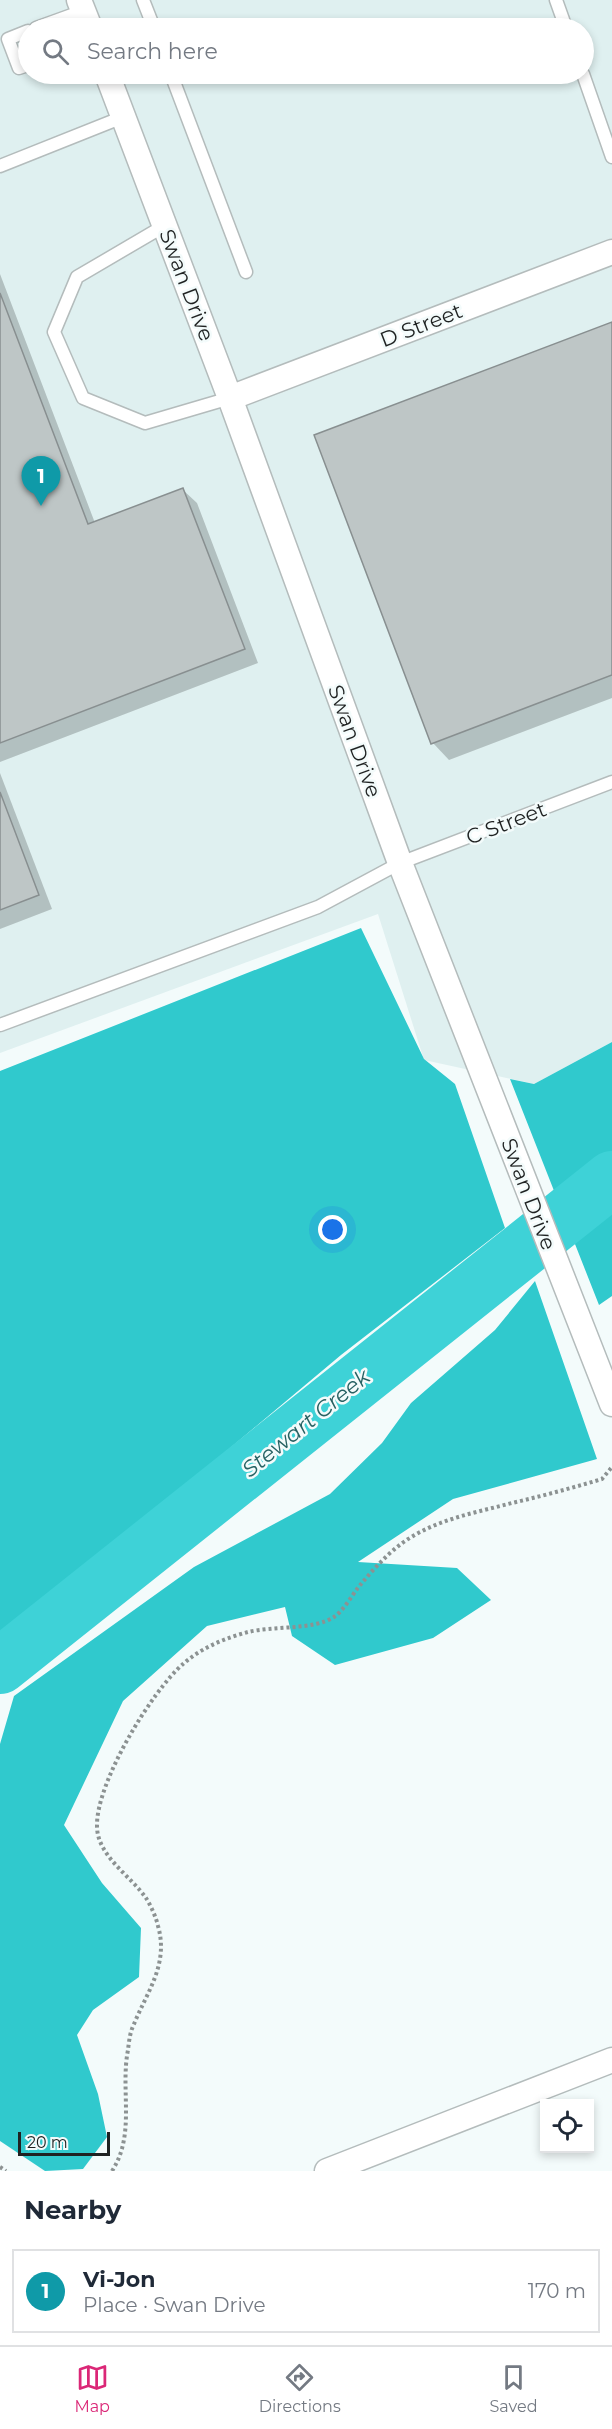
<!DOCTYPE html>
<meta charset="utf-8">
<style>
body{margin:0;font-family:Montserrat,sans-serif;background:#f6f6f7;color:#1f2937}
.controls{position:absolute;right:18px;bottom:18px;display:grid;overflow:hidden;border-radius:0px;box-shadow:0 3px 9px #0003}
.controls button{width:54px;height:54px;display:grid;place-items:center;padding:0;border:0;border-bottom:2px solid #e0e1e3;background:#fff;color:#1f2937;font:30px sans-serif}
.scale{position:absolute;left:18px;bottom:15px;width:92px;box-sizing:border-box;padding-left:6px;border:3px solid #1f2222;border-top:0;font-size:16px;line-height:21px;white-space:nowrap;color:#1f2222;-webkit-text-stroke:4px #f3fbfb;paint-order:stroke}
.you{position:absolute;left:333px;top:1230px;width:21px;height:21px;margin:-15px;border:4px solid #fff;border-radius:50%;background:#1a73e8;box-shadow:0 0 0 9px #1a73e833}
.badge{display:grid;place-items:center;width:39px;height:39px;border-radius:50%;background:#db2777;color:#fff;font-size:20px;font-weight:700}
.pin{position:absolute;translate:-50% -50px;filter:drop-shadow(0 2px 3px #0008)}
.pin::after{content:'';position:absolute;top:32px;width:21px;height:18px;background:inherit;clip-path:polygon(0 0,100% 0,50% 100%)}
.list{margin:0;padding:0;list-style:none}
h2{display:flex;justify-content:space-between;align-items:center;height:78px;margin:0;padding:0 24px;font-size:26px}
h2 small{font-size:20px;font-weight:400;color:#747a83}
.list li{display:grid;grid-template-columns:39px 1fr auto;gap:18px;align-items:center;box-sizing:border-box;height:84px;margin:0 12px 12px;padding:0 12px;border:2px solid #e0e1e3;border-radius:0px}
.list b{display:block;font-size:22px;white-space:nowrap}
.list p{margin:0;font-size:20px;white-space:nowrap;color:#747a83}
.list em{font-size:20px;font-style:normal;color:#747a83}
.icon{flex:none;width:33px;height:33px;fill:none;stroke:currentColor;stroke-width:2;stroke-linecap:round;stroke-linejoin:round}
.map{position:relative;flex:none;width:612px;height:2171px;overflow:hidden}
.search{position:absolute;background:#fff;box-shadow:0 3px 9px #0003;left:18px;right:18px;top:18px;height:66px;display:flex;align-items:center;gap:15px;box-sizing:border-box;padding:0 21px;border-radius:33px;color:#747a83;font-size:22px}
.sheet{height:174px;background:#fff}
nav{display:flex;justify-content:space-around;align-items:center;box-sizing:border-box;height:84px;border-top:2px solid #e0e1e3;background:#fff;font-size:16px;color:#747a83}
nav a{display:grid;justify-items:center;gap:3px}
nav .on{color:#db2777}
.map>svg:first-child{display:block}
</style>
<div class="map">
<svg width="612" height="2171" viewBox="0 0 612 2171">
<rect width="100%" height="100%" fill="#f3fbfb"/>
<path fill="#dff0f0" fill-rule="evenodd" d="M 0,0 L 612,0 L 612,1042 L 534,1084 L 424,1060 L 378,914 L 0,1053 ZM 28,28 L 584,28 L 584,74 L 28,74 Z"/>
<g fill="#30c9cd">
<polygon points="361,928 424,1059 455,1084 505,1228 341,1355 0,1641 0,1071"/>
<polygon points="612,1042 612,1296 599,1305 510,1079 534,1084"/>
<polygon points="535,1281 597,1459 453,1499 358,1562 457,1568 491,1600 433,1638 335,1665 292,1636 285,1607 207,1626 123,1701 64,1825 102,1883 141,1928 139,1977 93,2010 77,2035 98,2094 107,2137 83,2169 45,2171 0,2141 0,1744 14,1696 194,1567 330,1494 382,1443 411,1403 495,1330"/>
</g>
<g fill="#0003">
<polygon points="0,274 95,523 183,490 197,503 258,663 0,762"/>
<polygon points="612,324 612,698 449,760 433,743"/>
<polygon points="0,773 52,909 0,929"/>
</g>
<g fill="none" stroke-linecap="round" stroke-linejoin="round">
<polyline stroke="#3ed2d7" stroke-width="56" points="0,1666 612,1179"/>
</g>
<g fill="#bec6c6" stroke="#888f90" stroke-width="1.5">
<polygon points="0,293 88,524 183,488 245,649 0,743"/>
<polygon points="612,322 612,675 431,744 314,435"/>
<polygon points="0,792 39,895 0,910"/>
</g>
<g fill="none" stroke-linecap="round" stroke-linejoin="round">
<g stroke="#b4bcbc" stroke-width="15">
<g id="lane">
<polyline points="143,0 154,28"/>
<polyline points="556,0 566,28"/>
<polyline points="36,28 83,11"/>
<polyline points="28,31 8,39 19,68 28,65"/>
<polyline points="171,74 246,272"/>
<polyline points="583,74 612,157"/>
<polyline points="0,166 123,117"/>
<polyline points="164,226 77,277 54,332 83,398 145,423 230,398"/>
<polyline points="0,1025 318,907 400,863 612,782"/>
</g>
</g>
<g stroke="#b4bcbc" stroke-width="27">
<g id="street">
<polyline points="79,0 90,28"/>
<polyline points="107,74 230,398 400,863 612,1404"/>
<polyline points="230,398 612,252"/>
<polyline points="327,2171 612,2060"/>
</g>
</g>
<g stroke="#8c9292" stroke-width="4" stroke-dasharray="3 3" stroke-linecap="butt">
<polyline points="0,2167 6,2171"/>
<path d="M 112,2171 C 136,2134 120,2090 128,2050 C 129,2041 130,2032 134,2024 C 147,1992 169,1964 158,1926 C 156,1917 151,1906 146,1898 C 131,1876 97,1856 97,1826 C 96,1783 151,1692 183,1664 C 201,1648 225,1638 248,1632 C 273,1626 314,1630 334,1617 C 343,1611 351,1597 357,1589 C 370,1573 385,1556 401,1544 C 433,1520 474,1513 512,1503 C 542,1496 572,1488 602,1479 L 612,1467"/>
</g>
<use href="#lane" stroke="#fff" stroke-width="12"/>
<use href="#street" stroke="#fff" stroke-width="24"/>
</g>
<g text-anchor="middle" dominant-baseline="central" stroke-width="5" stroke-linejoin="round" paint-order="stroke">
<g font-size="21" fill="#1f2222" stroke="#f3fbfb">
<text transform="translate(187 285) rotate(69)">Swan Drive</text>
<text transform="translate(421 325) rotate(-21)">D Street</text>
<text transform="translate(355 741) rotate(70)">Swan Drive</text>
<text transform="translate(506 823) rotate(-21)">C Street</text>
<text transform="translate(529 1194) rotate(69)">Swan Drive</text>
</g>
<g font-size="22" font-style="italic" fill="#276263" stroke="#f3fbfb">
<text transform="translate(306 1423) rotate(-39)">Stewart Creek</text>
</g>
</g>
</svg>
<div class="controls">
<button><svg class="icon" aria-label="locate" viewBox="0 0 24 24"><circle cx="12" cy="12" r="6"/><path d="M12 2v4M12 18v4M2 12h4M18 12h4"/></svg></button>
</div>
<div class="scale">20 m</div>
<div class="you"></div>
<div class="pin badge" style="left:41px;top:506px;background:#0f9aa8">1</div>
<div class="search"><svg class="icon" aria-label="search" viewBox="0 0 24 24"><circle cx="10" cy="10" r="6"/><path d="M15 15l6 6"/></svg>Search here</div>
</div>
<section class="sheet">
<h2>Nearby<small></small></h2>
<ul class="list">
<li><span class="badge" style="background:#0f9aa8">1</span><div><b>Vi-Jon</b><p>Place · Swan Drive</p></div><em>170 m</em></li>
</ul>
</section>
<nav>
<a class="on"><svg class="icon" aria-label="map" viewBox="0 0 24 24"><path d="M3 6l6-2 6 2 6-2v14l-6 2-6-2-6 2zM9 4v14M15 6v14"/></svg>Map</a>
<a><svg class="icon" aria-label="directions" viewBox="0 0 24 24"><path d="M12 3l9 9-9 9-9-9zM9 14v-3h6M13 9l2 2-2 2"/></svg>Directions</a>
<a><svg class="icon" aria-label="saved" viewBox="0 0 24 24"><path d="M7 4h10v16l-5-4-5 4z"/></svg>Saved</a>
</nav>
